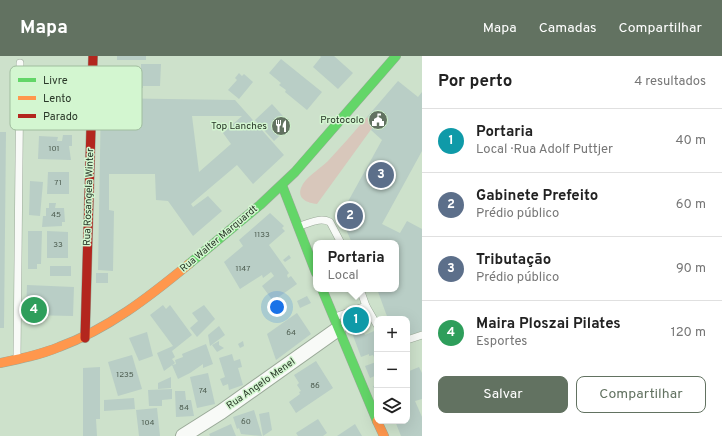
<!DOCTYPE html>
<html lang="pt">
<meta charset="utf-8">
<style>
body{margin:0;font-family:Overpass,sans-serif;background:#f6f6f6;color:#222}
.controls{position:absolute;right:12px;bottom:12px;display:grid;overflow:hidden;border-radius:8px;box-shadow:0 4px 16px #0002}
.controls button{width:36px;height:36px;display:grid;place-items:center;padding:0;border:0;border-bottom:1px solid #e0e0e0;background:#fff;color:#222;font:20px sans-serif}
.you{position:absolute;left:277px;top:251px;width:14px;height:14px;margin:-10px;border:3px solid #fff;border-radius:50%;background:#1a73e8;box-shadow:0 0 0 6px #1a73e833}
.badge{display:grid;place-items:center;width:26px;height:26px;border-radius:50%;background:#627261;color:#fff;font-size:13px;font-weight:700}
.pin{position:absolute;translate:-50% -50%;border:2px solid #fff;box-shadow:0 1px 4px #0006}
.popup{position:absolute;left:313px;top:184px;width:86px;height:52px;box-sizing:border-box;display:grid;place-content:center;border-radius:8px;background:#fff;filter:drop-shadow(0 1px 3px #0005);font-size:13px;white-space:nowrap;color:#767676}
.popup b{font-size:15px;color:#222}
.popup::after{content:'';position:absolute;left:50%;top:100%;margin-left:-8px;border:8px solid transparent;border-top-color:#fff}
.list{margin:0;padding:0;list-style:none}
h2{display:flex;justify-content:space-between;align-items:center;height:52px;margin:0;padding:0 16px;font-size:17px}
h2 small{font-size:13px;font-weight:400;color:#767676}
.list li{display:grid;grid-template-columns:26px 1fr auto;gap:12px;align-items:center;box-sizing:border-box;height:64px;padding:0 16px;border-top:1px solid #e0e0e0}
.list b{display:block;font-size:15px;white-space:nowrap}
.list p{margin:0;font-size:13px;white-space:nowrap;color:#767676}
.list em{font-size:13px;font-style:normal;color:#767676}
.actions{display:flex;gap:8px;padding:12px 16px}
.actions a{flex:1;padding:9px 0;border:1px solid #627261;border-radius:8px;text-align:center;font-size:14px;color:#627261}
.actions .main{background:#627261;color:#fff}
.icon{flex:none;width:22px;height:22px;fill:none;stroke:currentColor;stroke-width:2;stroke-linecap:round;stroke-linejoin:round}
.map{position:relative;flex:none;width:422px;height:380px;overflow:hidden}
header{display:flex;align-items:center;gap:24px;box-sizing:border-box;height:56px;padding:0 20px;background:#627261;color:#fff}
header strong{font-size:19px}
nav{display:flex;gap:22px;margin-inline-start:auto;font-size:14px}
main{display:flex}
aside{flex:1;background:#fff}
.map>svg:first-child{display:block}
</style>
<header>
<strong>Mapa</strong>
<nav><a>Mapa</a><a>Camadas</a><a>Compartilhar</a></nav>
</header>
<main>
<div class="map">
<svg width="422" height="380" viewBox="0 0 422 380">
<rect width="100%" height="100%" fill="#cde1cb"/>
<path fill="#d8c7bb" d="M 367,61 L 375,68 L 317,148 C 308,147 297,143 301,132 C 305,121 320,113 328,105 C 341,91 354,76 367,61 Z"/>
<g fill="#b9cec6" fill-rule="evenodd">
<rect x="117" y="0" width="29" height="4"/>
<polygon points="320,0 334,0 353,17 338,33 313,11 321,1"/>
<polygon points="281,3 322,36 307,54 285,36 286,34 279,29 281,27 269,17"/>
<polygon points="141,8 161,8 160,30 143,30 143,32 115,32 116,12 130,12 130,18 141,18"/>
<polygon points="239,17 242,20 244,18 253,26 239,43 228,34 237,24 235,22"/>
<polygon points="398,25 418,41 422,36 422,95 382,168 400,177 407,165 422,173 422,275 407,280 407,263 388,263 377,233 396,233 396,187 352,187 340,160 382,84 371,74 375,68 367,61"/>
<path d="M 101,42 L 235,44 L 284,99 L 253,128 L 237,109 L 191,148 L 193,151 L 208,140 L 222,155 L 193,180 L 168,145 L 156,144 L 155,118 L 109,118 L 109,154 L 114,155 L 113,215 L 98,214 ZM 192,60 L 242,60 L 223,77 L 231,88 L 199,116 Z"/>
<polygon points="35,48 80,49 79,72 35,71"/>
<polygon points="272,48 291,69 274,85 255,64"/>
<polygon points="0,76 6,76 4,272 0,272"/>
<polygon points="63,79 72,79 72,90 69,90 71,104 38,103 39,80 58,81 57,85 62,85"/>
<polygon points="48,116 69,116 69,138 47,138"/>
<polygon points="30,125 43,126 40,160 29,159"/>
<polygon points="49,147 56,147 55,152 64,152 65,166 62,166 62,170 42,171 43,160 46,160 46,152 49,152"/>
<polygon points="270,157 284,170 282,172 285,175 269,189 289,217 287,219 288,222 291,220 297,228 273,245 262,230 274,220 271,216 263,222 262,219 240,233 224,206 243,190 239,184"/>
<polygon points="28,175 42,175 41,208 37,208 37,213 28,213"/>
<polygon points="47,175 68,176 68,202 47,202"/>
<polygon points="289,199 291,202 285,206 283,204"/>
<rect x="50" y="210" width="21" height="10"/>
<rect x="96" y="217" width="12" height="10"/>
<polygon points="27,229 74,231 73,260 26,259"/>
<polygon points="307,240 311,247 300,252 297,245"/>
<polygon points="163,249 166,253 170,249 192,279 172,295 175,301 172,303 175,307 164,315 157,297 173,290 150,259"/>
<polygon points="204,249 215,263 197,281 190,272 198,265 192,257"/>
<polygon points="297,257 311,278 276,304 267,278"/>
<polygon points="358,260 365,279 374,275 377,281 377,319 370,322 365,310 376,306 373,299 369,300 369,298 361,301 351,274 355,272 351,263"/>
<polygon points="219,270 225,279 210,290 208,279"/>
<polygon points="147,276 153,300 139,305 129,282"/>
<polygon points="219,285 219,289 224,292 217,296 212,289"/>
<polygon points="243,285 244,290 240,292 238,288"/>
<polygon points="206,288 213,308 203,312 203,308 190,317 178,323 172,309 176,308 175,304 183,301 182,298"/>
<polygon points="232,298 234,305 240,303 242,311 238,312 243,329 229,334 228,328 223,330 220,323 225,321 219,302"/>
<polygon points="132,299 142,333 118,340 108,306"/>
<polygon points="316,305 333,332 296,357 289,346 300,338 299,336 301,335 297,329 299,327 294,319"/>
<polygon points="100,311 100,363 96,363 97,380 83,380 83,312"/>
<polygon points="419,311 422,317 422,343 415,345 422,361 422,380 401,380 395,365 407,365 407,316"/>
<polygon points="208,317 215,348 197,352 190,321"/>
<polygon points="171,321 171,332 158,333 158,327"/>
<polygon points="377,329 377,339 373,330"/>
<polygon points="172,333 172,343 162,344 162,350 149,350 148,334"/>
<polygon points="175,335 185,335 186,344 191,344 194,360 176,361"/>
<polygon points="134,342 135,353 104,355 104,344"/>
<polygon points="157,352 160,380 139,380 136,354"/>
<polygon points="254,354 262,380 241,378 239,372 237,373 233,361"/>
<polygon points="269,356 272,374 263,380 259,358"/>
<polygon points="318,363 327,377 323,380 298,380 296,377"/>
<polygon points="231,368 236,380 210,380 209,378"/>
<polygon points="355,368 362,380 337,380"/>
</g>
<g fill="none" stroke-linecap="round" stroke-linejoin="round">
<g stroke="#9aa998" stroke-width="8">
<g id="lane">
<path d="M 300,170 C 310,167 320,161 330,166 L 341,187"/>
<polyline points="360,233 366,250"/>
<polyline points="335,261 366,250 377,269"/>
<polyline points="407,284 422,279"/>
<polyline points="17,301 20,7"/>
</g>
</g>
<g stroke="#9aa998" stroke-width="16">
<polyline id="street" points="183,380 221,356 338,273"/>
</g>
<g stroke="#9aa998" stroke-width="10">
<g id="fast">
<polyline points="282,129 316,217"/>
<polyline points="189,208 260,149 295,116 396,0"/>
<polyline points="322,233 377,365"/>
</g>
</g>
<g stroke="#9aa998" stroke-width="10">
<g id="slow">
<path d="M 0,307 C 20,303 40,299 59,291 C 108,273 149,241 189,208"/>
<polyline points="377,365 384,380"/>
</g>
</g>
<g stroke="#9aa998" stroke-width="10">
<polyline id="jam" points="85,282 93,0"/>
</g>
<use href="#lane" stroke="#f8faf7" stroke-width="7"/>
<use href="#street" stroke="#f8faf7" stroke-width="14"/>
<use href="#fast" stroke="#63d668" stroke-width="9"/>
<use href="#slow" stroke="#ff974d" stroke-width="9"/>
<use href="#jam" stroke="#b3261e" stroke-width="9"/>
</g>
<defs>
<g id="civic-disc" transform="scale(1)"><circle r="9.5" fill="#627261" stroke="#d3f6d0"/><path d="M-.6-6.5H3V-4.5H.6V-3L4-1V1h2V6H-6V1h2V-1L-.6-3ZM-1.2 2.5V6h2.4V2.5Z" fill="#fff"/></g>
<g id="restaurant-disc" transform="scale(1)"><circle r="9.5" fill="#627261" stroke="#d3f6d0"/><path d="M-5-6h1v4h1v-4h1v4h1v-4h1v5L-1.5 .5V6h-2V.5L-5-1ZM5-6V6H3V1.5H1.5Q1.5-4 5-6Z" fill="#fff"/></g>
</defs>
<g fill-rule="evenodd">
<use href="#civic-disc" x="378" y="64"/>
<use href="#restaurant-disc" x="281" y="70"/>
</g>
<g text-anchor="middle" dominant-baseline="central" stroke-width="3" stroke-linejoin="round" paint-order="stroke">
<g font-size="8" fill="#4d5d50">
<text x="54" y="93">101</text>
<text x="58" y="127">71</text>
<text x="56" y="159">45</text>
<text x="262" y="179">1133</text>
<text x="58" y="189">33</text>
<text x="243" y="213">1147</text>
<text x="291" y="277">64</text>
<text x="125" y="319">1235</text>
<text x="315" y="330">86</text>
<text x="203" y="335">74</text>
<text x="184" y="352">84</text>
<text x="246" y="366">60</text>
<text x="148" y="367">104</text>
</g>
<g font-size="10" fill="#293728" stroke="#d3f6d0" text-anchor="end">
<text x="364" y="64">Protocolo</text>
<text x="267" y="70">Top Lanches</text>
</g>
<g font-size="10" fill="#293728" stroke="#d3f6d0">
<text transform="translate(89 141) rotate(-88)">Rua Rosangela Winter</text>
<text transform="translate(219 183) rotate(-40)">Rua Walter Marquardt</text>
<text transform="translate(261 328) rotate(-35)">Rua Angelo Menel</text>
</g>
</g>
<rect x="10" y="10" width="132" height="64" rx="6" fill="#d3f6d0" stroke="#a0bd9e" stroke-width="1"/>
<rect x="18" y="22" width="18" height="4" fill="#63d668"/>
<rect x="18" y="40" width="18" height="4" fill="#ff974d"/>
<rect x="18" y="58" width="18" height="4" fill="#b3261e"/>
<g font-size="11" fill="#293728">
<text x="43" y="28">Livre</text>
<text x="43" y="46">Lento</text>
<text x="43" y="64">Parado</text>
</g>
</svg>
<div class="controls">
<button>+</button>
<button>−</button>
<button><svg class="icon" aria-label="layers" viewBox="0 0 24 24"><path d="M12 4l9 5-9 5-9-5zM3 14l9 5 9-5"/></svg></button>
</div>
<div class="you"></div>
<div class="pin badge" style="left:356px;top:264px;background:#0f9aa8">1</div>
<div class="popup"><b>Portaria</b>Local</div>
<div class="pin badge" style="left:350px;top:160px;background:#5c6f8a">2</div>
<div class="pin badge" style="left:381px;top:119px;background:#5c6f8a">3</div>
<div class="pin badge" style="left:34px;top:254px;background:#2e9e5b">4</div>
</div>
<aside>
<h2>Por perto<small>4 resultados</small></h2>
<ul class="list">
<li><span class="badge" style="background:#0f9aa8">1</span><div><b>Portaria</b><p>Local · Rua Adolf Puttjer</p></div><em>40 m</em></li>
<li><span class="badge" style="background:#5c6f8a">2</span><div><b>Gabinete Prefeito</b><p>Prédio público</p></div><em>60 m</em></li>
<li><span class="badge" style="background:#5c6f8a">3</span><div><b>Tributação</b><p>Prédio público</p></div><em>90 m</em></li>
<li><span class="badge" style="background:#2e9e5b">4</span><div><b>Maira Ploszai Pilates</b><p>Esportes</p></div><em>120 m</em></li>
</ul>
<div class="actions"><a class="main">Salvar</a><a>Compartilhar</a></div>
</aside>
</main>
